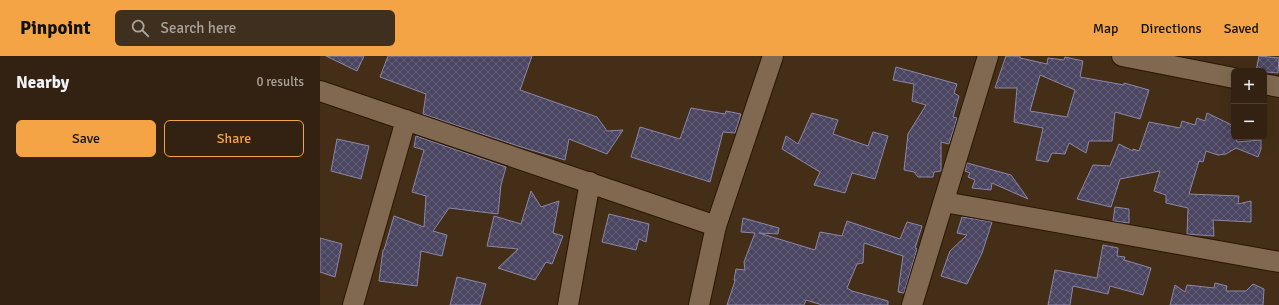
<!DOCTYPE html>
<meta charset="utf-8">
<style>
body{margin:0;font-family:Signika,sans-serif;background:#3e2f1f;color:#f1f3f6}
.controls{position:absolute;right:12px;top:12px;display:grid;overflow:hidden;border-radius:6px;box-shadow:0 4px 16px #0002}
.controls button{width:36px;height:36px;display:grid;place-items:center;padding:0;border:0;border-bottom:1px solid #4e3f31;background:#321;color:#f1f3f6;font:20px sans-serif}
.list{margin:0;padding:0;list-style:none}
h2{display:flex;justify-content:space-between;align-items:center;height:52px;margin:0;padding:0 16px;font-size:17px}
h2 small{font-size:13px;font-weight:400;color:#a9a49f}
.actions{display:flex;gap:8px;padding:12px 16px}
.actions a{flex:1;padding:9px 0;border:1px solid #f4a444;border-radius:6px;text-align:center;font-size:14px;color:#f4a444}
.actions .main{background:#f4a444;color:#111}
.icon{flex:none;width:22px;height:22px;fill:none;stroke:currentColor;stroke-width:2;stroke-linecap:round;stroke-linejoin:round}
.map{position:relative;flex:none;width:959px;height:249px;overflow:hidden}
header{display:flex;align-items:center;gap:24px;box-sizing:border-box;height:56px;padding:0 20px;background:#f4a444;color:#111}
header strong{font-size:19px}
nav{display:flex;gap:22px;margin-inline-start:auto;font-size:14px}
.search{width:280px;height:36px;background:#3e2f1f;display:flex;align-items:center;gap:10px;box-sizing:border-box;padding:0 14px;border-radius:6px;color:#a9a49f;font-size:15px}
main{display:flex}
aside{flex:1;background:#321}
.map>svg:first-child{display:block}
</style>
<header>
<strong>Pinpoint</strong>
<div class="search"><svg class="icon" aria-label="search" viewBox="0 0 24 24"><circle cx="10" cy="10" r="6"/><path d="M15 15l6 6"/></svg>Search here</div>
<nav><a>Map</a><a>Directions</a><a>Saved</a></nav>
</header>
<main>
<aside>
<h2>Nearby<small>0 results</small></h2>
<ul class="list">
</ul>
<div class="actions"><a class="main">Save</a><a>Share</a></div>
</aside>
<div class="map">
<svg width="959" height="249" viewBox="0 0 959 249">
<defs>
<pattern id="building-cross-hatch" width="8" height="8" patternUnits="userSpaceOnUse"><rect width="8" height="8" fill="#4a4561"/><path d="M0 0l8 8M0 8l8-8" fill="none" stroke="#656078"/></pattern>
</defs>
<rect width="100%" height="100%" fill="#442e17"/>
<g fill="url(#building-cross-hatch)" stroke="#8c87a7" fill-rule="evenodd">
<polygon points="6,0 44,0 37,15"/>
<polygon points="68,0 212,0 200,34 277,61 287,75 303,74 287,98 249,83 245,104 201,91 103,58 106,38 60,21"/>
<path d="M 686,0 L 700,0 L 700,2 L 727,8 L 728,2 L 744,4 L 745,1 L 763,5 L 760,21 L 804,29 L 804,27 L 829,34 L 820,63 L 795,56 L 792,85 L 769,85 L 766,97 L 749,87 L 745,98 L 732,97 L 728,106 L 716,104 L 723,72 L 694,66 L 697,32 L 675,32 ZM 720,19 L 755,34 L 747,61 L 710,55 Z"/>
<polygon points="939,0 959,2 958,17 936,15"/>
<polygon points="576,11 637,28 634,37 639,40 633,61 637,62 629,88 621,86 621,115 614,116 613,121 598,121 594,116 584,114 588,78 606,49 592,45 594,28 573,24"/>
<polygon points="371,52 405,58 406,55 421,58 415,77 403,76 390,126 311,101 320,71 360,83"/>
<polygon points="492,57 518,64 513,78 548,90 553,76 568,80 555,123 532,117 525,137 494,129 500,116 462,93 466,80 478,88"/>
<polygon points="887,57 914,70 914,81 916,81 917,86 941,84 941,93 938,101 916,92 906,98 898,99 886,95 883,106 879,105 869,138 919,140 918,148 931,145 931,166 893,164 894,180 867,178 868,152 846,147 846,139 834,135 840,115 800,123 791,151 757,143 773,109 790,110 799,88 813,95 813,93 819,95 829,66 860,72 862,65 875,69 877,62 885,65"/>
<polygon points="96,80 186,111 181,129 178,158 129,152 113,175 127,179 122,200 101,195 97,230 59,225 63,194 64,194 74,160 104,171 106,140 92,136 104,94 94,91"/>
<polygon points="17,83 49,90 41,123 11,115"/>
<polygon points="647,107 691,119 708,143 672,127 671,134 652,132 655,124 648,121 650,117 645,115"/>
<polygon points="211,135 221,151 239,145 233,177 243,180 232,208 226,206 215,224 178,212 198,193 167,190 174,160 201,168"/>
<polygon points="795,151 809,153 809,167 793,165"/>
<polygon points="289,158 329,168 326,186 319,183 316,194 282,186"/>
<polygon points="642,161 672,166 662,197 647,228 621,220 630,195 647,179 637,177"/>
<polygon points="423,162 459,172 458,178 439,177 495,194 500,176 522,180 527,165 580,183 587,166 602,170 595,192 597,193 584,237 578,236 583,200 544,187 543,207 537,208 527,232 532,235 568,245 568,249 502,249 486,244 484,249 407,249 415,225 414,224 416,213 425,214 424,206 435,177 421,176"/>
<polygon points="0,182 22,188 15,221 0,216"/>
<polygon points="783,189 798,192 797,200 805,201 804,204 831,212 823,239 790,230 788,238 753,230 750,249 728,249 735,214 777,222"/>
<polygon points="137,221 166,228 160,249 130,249"/>
<polygon points="895,227 907,230 906,235 926,235 933,228 944,233 943,249 850,249 855,229 865,236 867,229 894,232"/>
</g>
<g fill="none" stroke-linecap="round" stroke-linejoin="round">
<g stroke="#2a1601" stroke-width="22">
<g id="minor">
<polyline points="802,0 914,22"/>
<polyline points="944,28 959,31"/>
<polyline points="0,35 396,170"/>
<polyline points="624,146 959,206"/>
<polyline points="33,249 86,64"/>
<polyline points="248,249 270,126"/>
<polyline points="379,249 396,170 453,0"/>
<polyline points="592,249 668,0"/>
</g>
</g>
<use href="#minor" stroke="#816951" stroke-width="20"/>
</g>
</svg>
<div class="controls">
<button>+</button>
<button>−</button>
</div>
</div>
</main>
